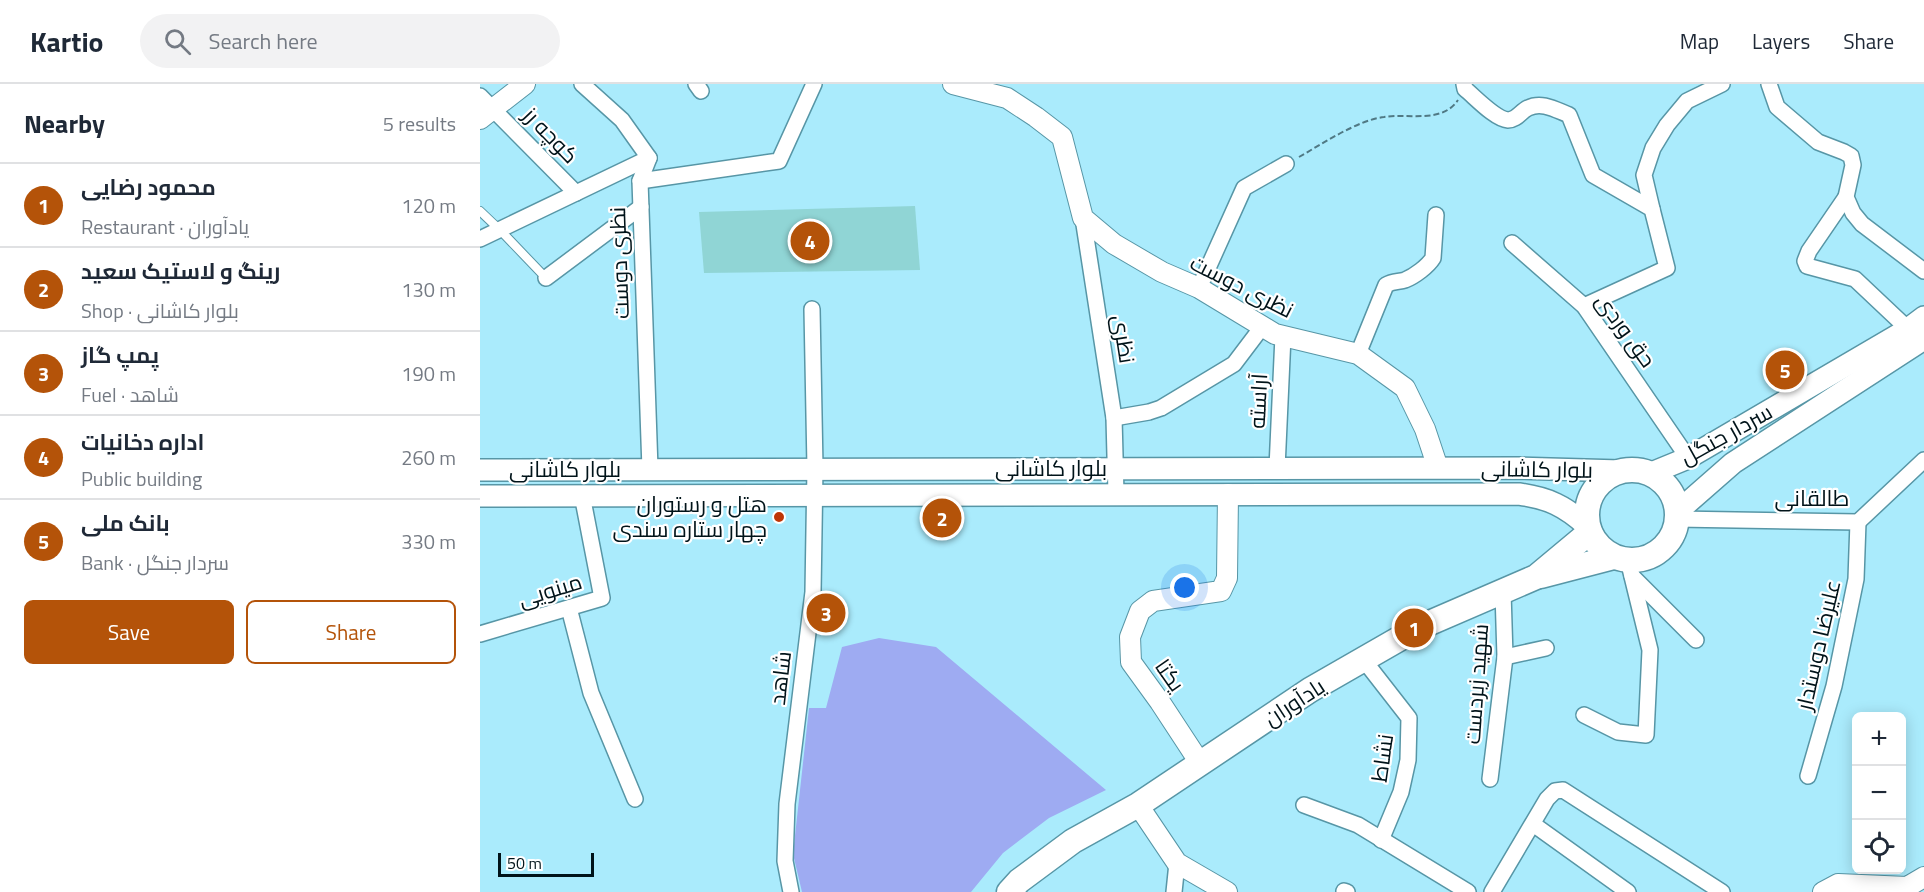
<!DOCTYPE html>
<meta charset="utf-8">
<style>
body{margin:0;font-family:"Titillium Web",Cairo,sans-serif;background:#f2f2f3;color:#1f2937}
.controls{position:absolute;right:18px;bottom:18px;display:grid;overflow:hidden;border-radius:9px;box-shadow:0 3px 15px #0003}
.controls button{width:54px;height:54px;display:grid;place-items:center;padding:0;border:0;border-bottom:2px solid #e0e1e3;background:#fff;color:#1f2937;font:30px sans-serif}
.scale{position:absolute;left:18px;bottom:15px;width:96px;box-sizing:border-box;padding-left:6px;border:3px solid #001319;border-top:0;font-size:16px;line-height:21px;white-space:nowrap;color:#001319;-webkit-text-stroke:4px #fff;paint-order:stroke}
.you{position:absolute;left:705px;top:504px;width:21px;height:21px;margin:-15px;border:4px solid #fff;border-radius:50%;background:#1a73e8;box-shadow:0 0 0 9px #1a73e833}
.badge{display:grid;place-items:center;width:39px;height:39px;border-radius:50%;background:#b45309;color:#fff;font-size:20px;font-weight:700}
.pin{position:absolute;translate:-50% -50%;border:3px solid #fff;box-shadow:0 2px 6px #0006}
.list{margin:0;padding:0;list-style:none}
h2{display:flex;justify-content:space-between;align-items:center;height:78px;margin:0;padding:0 24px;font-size:26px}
h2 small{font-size:20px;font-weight:400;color:#747a83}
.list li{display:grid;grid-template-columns:39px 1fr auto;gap:18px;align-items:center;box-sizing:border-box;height:84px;padding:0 24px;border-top:2px solid #e0e1e3}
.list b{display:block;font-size:22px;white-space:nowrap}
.list p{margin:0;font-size:20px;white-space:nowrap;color:#747a83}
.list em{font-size:20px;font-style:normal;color:#747a83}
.actions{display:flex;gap:12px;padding:18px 24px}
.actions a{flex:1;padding:14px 0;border:2px solid #b45309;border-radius:9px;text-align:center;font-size:21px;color:#b45309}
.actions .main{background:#b45309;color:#fff}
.icon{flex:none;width:33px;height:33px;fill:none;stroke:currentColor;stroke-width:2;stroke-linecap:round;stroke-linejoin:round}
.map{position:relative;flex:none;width:1444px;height:808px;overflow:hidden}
header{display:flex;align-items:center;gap:36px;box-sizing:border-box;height:84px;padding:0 30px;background:#fff;border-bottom:2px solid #e0e1e3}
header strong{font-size:28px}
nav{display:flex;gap:33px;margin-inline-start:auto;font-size:21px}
.search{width:420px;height:54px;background:#f2f2f3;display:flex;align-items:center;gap:15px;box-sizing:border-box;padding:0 21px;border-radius:33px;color:#747a83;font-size:22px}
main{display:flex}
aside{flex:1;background:#fff}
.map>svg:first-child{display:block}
</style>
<header>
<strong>Kartio</strong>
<div class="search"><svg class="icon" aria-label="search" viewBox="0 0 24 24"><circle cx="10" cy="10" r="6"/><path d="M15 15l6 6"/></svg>Search here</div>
<nav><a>Map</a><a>Layers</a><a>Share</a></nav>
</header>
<main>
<aside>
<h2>Nearby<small>5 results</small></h2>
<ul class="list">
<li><span class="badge">1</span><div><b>محمود رضایی</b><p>Restaurant · یادآوران</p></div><em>120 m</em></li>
<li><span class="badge">2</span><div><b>رینگ و لاستیک سعید</b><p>Shop · بلوار کاشانی</p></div><em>130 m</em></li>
<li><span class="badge">3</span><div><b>پمپ گاز</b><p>Fuel · شاهد</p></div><em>190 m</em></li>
<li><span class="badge">4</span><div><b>اداره دخانیات</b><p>Public building</p></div><em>260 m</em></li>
<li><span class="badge">5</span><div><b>بانک ملی</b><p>Bank · سردار جنگل</p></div><em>330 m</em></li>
</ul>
<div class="actions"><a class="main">Save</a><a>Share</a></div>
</aside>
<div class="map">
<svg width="1444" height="808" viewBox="0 0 1444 808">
<rect width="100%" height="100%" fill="#aaebfc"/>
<polygon fill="#9eabf2" points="399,554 456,563 626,706 569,734 523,769 491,808 322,808 313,770 329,624 346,624 362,563"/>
<polygon fill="#90d5d5" points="435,122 440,186 224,189 219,128"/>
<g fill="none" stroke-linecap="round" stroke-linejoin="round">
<g stroke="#5796a6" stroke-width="10">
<polyline id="service" points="0,127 20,146 66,194"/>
</g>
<g stroke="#5796a6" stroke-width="18">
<g id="minor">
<polyline points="102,0 142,36 169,74 160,97 170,385"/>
<polyline points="216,0 221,7"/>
<path d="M 984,0 L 985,5 C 995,13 1015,35 1028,36 C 1037,36 1041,27 1048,24 C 1062,17 1076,26 1089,31 L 1113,91 L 1172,125 L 1187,184 L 1104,222"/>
<polyline points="1289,0 1297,23 1338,58 1364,68 1371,72 1373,81 1366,113 1373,129 1382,140 1444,187"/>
<polyline points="0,12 96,109"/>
<polyline points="160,97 299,77 334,0"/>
<polyline points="1366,113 1329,167 1325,177 1327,182 1375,195 1428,245"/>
<polyline points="1172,125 1164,91 1173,64 1187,41 1207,17 1242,0"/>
<polyline points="603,134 634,334 636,410"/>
<polyline points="0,155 169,74"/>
<polyline points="1032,159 1104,222 1208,374"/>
<polyline points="66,194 161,123"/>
<polyline points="719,204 764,104 806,80"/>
<path d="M 878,270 L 906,201 C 913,197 919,198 925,196 C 935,192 948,182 953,174 L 956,131"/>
<polyline points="634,334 669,328 681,324 754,280 782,243"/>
<polyline points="797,384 803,252"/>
<polyline points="1197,435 1378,438 1444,376"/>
<polyline points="1152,492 1216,556"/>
<polyline points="89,524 111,609 155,715"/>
<polyline points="0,550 122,514 102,411"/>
<polyline points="1025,573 1066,564"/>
<polyline points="883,575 929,634 928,676 921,708 901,756"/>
<polyline points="1104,631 1138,648 1166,651 1170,566 1148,476"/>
<polyline points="1328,692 1354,602 1376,495 1378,438"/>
<polyline points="1010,695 1025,573 1023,508"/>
<polyline points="824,721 878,741 988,808"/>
<polyline points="1053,740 1148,808"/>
<polyline points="864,807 867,808"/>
<polyline points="311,808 305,777 307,720 333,508 335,384 332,225"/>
<polyline points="694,808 697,779"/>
<polyline points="1012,808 1067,715 1075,707 1083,706 1242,808"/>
</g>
</g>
<g stroke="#5796a6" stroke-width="22">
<g id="tertiary">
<polyline points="473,0 527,14 556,33 582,53 603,134 634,160 682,188 719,204 795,250 878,270 925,304 945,345 958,384"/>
<polyline points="0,35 45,0"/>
<polyline points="720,679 680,618 651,578 650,553 660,527 673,517 741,507 747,494 748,410"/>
<polyline points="658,721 697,779 747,808"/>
<polyline points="1343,808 1358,800 1427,803 1444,793"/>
</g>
</g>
<g stroke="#5796a6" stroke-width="24">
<g id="secondary">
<polyline points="0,386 1039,384 1141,387"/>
<polyline points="1169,390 1208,374 1428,245 1444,233"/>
<path d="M 0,412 L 1039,410 C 1068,414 1085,422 1107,442"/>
<polyline points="1196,429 1253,379 1444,255"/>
</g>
</g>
<g stroke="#5796a6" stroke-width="27">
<g id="primary">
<circle cx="1152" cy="431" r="45"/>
<polyline points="1061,492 1134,473"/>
<polyline points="529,808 539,797 593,757 658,721 830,606 938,544 1056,493 1110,448"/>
</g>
</g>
<path stroke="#507984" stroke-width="2" stroke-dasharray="6 3" stroke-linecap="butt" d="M 819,73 C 842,60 878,36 904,33 C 928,29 962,40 978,16"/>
<use href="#service" stroke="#fff" stroke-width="8"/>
<use href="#minor" stroke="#fff" stroke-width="15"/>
<use href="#tertiary" stroke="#fff" stroke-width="20"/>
<use href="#secondary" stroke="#fff" stroke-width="21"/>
<use href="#primary" stroke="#fff" stroke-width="24"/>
</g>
<circle fill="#be3506" stroke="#fff" stroke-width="2" cx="299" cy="433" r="6"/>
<g text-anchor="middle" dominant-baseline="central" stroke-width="4.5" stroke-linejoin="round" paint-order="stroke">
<g font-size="22" fill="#001319" stroke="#fff">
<text transform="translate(71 51) rotate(46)">کوچه رز</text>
<text transform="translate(139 179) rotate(-92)">نظری دوست</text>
<text transform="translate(762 202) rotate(27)">نظری دوست</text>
<text transform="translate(1146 246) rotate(54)">حق وردی</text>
<text transform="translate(644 255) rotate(81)">نظری</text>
<text transform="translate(778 317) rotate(-87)">آراسته</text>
<text transform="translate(1246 350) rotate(-29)">سردار جنگل</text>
<text x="571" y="384">بلوار کاشانی</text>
<text x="85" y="385">بلوار کاشانی</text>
<text transform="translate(1057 385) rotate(1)">بلوار کاشانی</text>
<text x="1332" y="414">طالقانی</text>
<text transform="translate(70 506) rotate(-17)">مینویی</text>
<text transform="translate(1338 561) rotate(-77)">علیرضا دوستدار</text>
<text transform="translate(690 591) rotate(55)">یکتا</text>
<text transform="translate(300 594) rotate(-83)">شاهد</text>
<text transform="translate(996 600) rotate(-86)">شهید زبردست</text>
<text transform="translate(814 618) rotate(-33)">یادآوران</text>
<text transform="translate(902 674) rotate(-82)">نشاط</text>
</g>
<g font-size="22" fill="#001319" stroke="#fff" text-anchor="end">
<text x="287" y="420">هتل و رستوران<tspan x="287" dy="25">چهار ستاره سندی</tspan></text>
</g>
</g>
</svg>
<div class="controls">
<button>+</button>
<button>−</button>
<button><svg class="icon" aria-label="locate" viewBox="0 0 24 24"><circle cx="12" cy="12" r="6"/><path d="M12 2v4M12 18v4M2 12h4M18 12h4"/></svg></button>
</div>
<div class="scale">50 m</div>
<div class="you"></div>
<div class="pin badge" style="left:934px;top:544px">1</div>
<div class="pin badge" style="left:462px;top:434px">2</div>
<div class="pin badge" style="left:346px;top:529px">3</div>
<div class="pin badge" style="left:330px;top:157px">4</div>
<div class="pin badge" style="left:1305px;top:286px">5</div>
</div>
</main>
